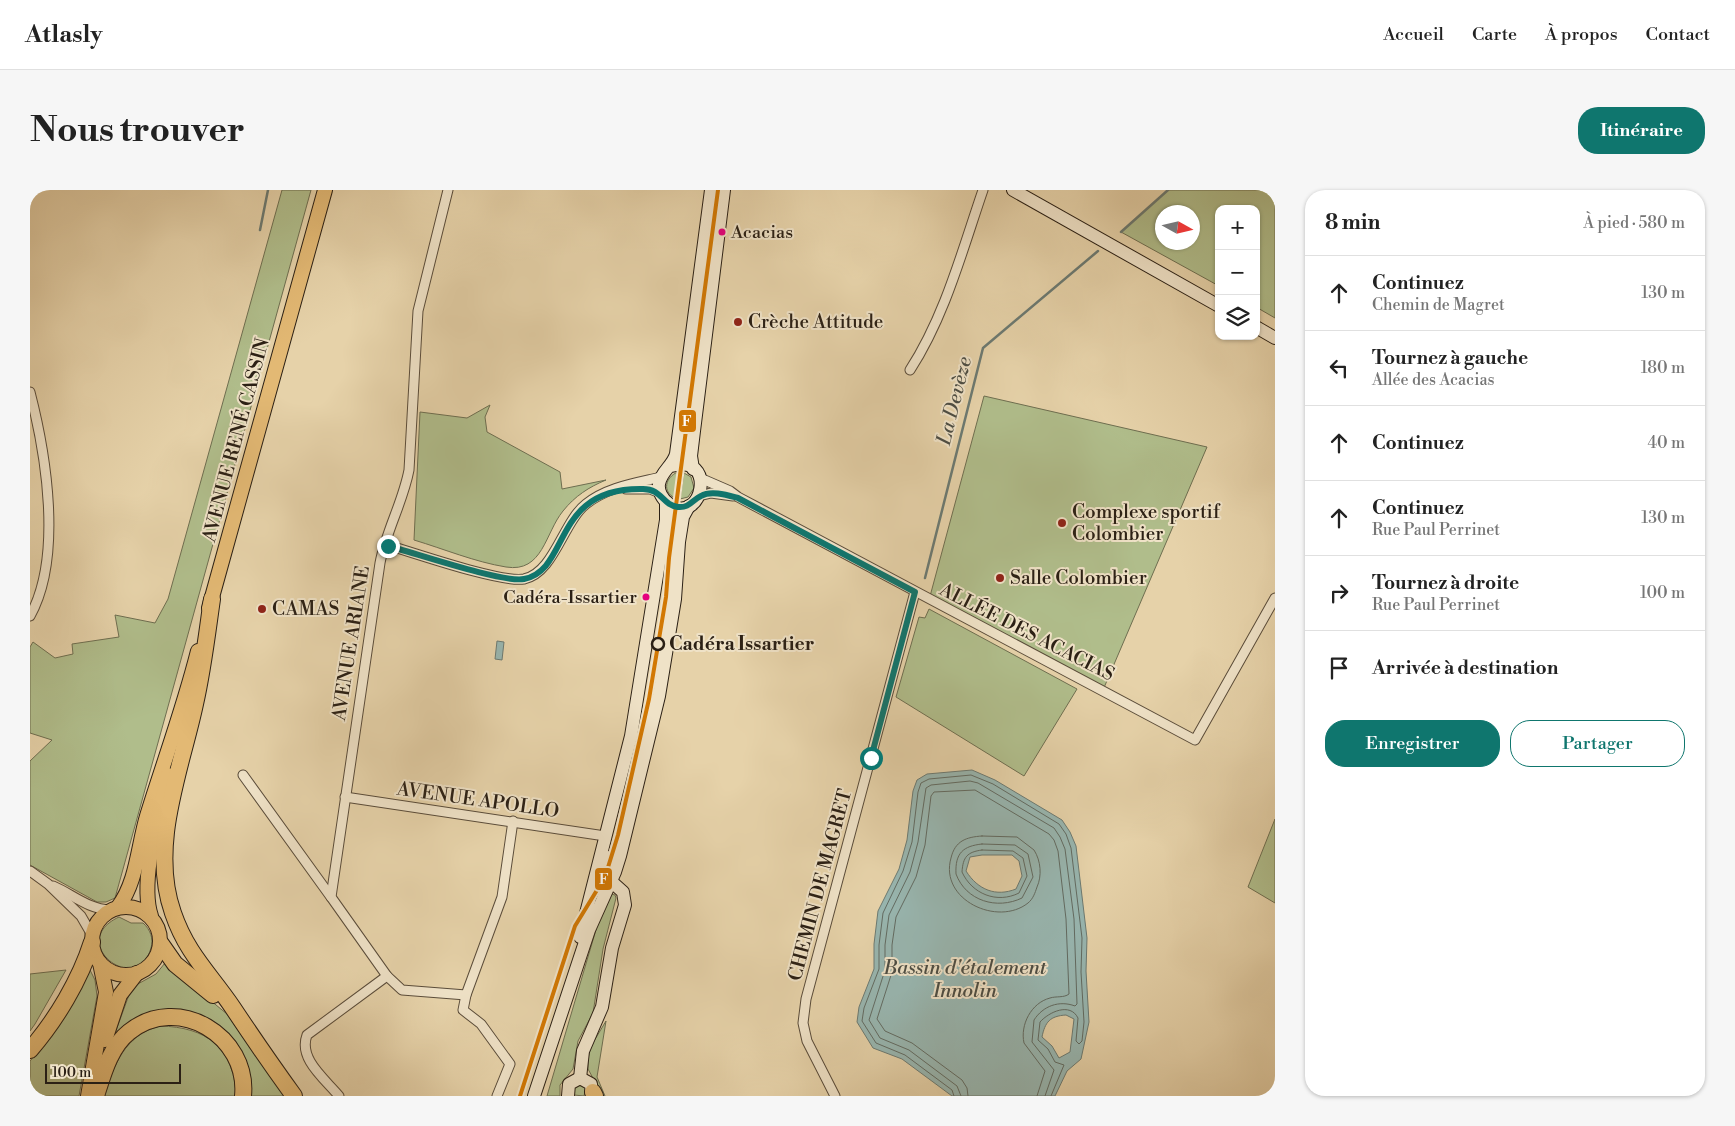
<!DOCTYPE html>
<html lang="fr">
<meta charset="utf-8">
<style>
body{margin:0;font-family:"Libre Bodoni",serif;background:#f6f6f6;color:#222}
.controls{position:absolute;right:15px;top:15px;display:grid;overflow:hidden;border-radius:10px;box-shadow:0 1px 4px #0004}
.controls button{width:45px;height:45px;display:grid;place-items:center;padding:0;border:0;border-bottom:1px solid #e0e0e0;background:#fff;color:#222;font:25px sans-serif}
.compass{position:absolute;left:1125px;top:15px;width:45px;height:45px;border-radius:50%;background:#fff;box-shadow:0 1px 4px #0004;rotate:98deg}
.scale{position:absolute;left:15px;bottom:12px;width:136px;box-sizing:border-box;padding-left:5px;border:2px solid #2b2015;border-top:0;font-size:14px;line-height:18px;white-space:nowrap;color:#2b2015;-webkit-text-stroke:4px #efe2c7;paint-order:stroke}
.stop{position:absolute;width:15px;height:15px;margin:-11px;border:4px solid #0f766e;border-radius:50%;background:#fff}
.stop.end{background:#0f766e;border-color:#fff;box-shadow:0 1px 5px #0008}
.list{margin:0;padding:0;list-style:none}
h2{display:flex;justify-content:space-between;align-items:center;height:65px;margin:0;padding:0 20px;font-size:21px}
h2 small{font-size:16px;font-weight:400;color:#767676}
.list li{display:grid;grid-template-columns:32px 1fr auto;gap:15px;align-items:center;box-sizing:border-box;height:75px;padding:0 20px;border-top:1px solid #e0e0e0}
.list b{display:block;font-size:19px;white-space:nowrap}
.list p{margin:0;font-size:16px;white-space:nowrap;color:#767676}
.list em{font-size:16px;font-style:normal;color:#767676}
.actions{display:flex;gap:10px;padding:15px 20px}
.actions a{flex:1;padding:11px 0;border:1px solid #0f766e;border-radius:20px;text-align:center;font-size:18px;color:#0f766e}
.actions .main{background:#0f766e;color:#fff}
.icon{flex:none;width:28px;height:28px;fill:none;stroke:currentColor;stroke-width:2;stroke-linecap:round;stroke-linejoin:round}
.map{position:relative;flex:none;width:1245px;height:906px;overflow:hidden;border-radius:20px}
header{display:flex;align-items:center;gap:30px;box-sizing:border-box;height:70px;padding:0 25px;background:#fff;border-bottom:1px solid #e0e0e0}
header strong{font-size:24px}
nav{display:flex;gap:28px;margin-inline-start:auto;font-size:18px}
.intro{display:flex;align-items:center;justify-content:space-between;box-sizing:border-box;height:120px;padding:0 30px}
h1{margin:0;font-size:35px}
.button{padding:12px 22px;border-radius:20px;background:#0f766e;color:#fff;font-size:18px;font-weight:700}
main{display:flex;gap:30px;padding:0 30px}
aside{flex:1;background:#fff;border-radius:20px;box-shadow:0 1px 4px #0004}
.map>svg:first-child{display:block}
</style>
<header>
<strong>Atlasly</strong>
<nav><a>Accueil</a><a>Carte</a><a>À propos</a><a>Contact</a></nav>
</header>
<div class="intro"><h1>Nous trouver</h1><a class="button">Itinéraire</a></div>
<main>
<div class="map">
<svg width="1245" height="906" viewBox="0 0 1245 906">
<rect width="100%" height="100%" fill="#e6d2a9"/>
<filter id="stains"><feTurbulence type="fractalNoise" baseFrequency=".004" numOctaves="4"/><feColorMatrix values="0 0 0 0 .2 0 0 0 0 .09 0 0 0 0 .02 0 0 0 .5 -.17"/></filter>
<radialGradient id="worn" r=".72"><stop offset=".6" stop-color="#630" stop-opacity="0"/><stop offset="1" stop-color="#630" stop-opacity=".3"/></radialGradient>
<g fill="#b0bd8b" stroke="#6e6e50" fill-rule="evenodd">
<polygon points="252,0 281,0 85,708 76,712 67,712 0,675 0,571 22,550 0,543 0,457 3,452 25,468 43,464 42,454 89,447 85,425 125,433 138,409"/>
<path d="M 1138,0 L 1245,0 L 1245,128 L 1226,117 L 1226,19 L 1189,19 L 1189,96 L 1091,42 ZM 1132,22 L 1162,22 L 1162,52 L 1132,52 Z"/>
<polygon points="954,206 1177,257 1073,500 899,410"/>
<path d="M 460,215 L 455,227 L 457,242 L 530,282 L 532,299 L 576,290 C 559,297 545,306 533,321 C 515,343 513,383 476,377 C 445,372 414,359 384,350 L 390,222 L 437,228 Z"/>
<path d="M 648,282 L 645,308 C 632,302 635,287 648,282 Z"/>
<polygon points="654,283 661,287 664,298 658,307 650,309"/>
<polygon points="899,419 1047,499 994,586 866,507 889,427 895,428"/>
<polygon points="1245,629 1245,713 1218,697"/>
<polygon points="581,704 585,705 586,708 573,759 563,823 548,851 543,879 530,895 530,906 517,906 573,716"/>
<path d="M 89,727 L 101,733 L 113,733 C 120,739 124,749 121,758 C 107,808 35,752 89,727 Z"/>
<polygon points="135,773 197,824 254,906 219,906 220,900 166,824 83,849 100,802 106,795 126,784"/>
<path d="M 59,778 L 65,790 L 67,806 L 49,906 L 0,906 L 0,871 C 25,844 41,811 59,778 Z"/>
<polygon points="36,780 5,834 0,841 0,784"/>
<polygon points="576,831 567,887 575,906 569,906 564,890 558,879 558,868 561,856"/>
<path d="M 130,836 C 176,837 204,857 206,906 L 73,906 C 86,874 93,846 130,836 Z"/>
<polygon points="548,894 556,897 554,906 544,905 543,899"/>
</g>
<g fill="#98b6b0" stroke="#6c7a72" fill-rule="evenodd">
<polygon points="467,451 474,452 472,470 465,469"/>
<path d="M 942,580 L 965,590 L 1032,630 L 1040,642 L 1046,656 L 1057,748 L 1056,781 L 1059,832 L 1051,869 L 1037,881 L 1025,906 L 922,906 L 872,869 L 843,858 L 827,832 L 829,817 L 844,779 L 844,754 L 848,721 L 869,679 L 877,650 L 883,601 L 887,590 L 897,584 ZM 952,665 L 982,665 L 989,671 L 992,686 L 986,699 C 966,707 948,700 936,681 L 940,667 ZM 1036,825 L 1044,829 L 1040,862 L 1029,868 L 1022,856 L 1012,847 C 1015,832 1020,826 1036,825 Z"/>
</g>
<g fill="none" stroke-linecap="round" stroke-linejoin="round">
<g stroke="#626b62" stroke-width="1">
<path d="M 952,646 L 987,647 L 1004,660 C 1011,671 1012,686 1007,697 C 1005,703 1003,709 998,713 C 968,737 909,710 921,668 C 925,651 936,647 952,646 Z"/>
<path d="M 952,654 L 985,655 L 998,664 L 1003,687 L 992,708 C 967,720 936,711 926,684 C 925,663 933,656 952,654 Z"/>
<path d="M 952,660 L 983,661 L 993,668 L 997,686 L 989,703 C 967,714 942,704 932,682 C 933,667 937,662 952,660 Z"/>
<path d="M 924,906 L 922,900 L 875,865 L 846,853 L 832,831 L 834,818 L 849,779 L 849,755 L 853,723 L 873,681 L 882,652 L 888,602 L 891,593 L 899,589 L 941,585 L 963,594 L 1029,634 L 1036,644 L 1041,658 L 1052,748 L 1051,782 L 1054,832 L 1052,851 L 1049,854 L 1046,851 L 1048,828 C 1040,812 1019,822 1010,832 L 1008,850 L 1018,859 L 1025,872 L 1034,875 L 1021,906"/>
<path d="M 931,906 L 927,896 L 879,860 L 850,848 L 839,830 L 855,780 L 855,755 L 859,725 L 880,682 L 888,652 L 896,598 L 901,595 L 940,591 L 948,593 L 1024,638 L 1030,647 L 1035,659 L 1044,729 L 1047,814 L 1045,816 C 1029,810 1013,816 1004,830 L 1002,852 L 1024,880 L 1015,906"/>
<path d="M 938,906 L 937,898 L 932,890 L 882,853 L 855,841 L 847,829 L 862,782 L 862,755 L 866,727 L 886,687 L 895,655 L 901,606 L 904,602 L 945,600 L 1019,644 L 1024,650 L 1028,661 L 1036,729 L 1039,804 C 1034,808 1026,806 1020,808 C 1001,813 990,835 994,853 L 1015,881 L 1007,906"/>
</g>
<g stroke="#6c7a72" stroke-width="2.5">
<polyline points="230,40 238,0"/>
<polyline points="1091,42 1138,0"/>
<polyline points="895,388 953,158 1068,61"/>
</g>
<g stroke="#5a4c3a" stroke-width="11">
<g id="street">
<path d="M 418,0 L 388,121 L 379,280 C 373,312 356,341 350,373 L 301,707 L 357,786 L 372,800 L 436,805"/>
<path d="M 880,180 C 915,126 932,61 953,0"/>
<path d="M 0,202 C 16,264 33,367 0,426"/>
<polyline points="670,288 700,301 708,307 1165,550 1245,408"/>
<polyline points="596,299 620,299 630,303"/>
<polyline points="669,306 681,303 703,306"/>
<path d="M 354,354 C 382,362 470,393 494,389 C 524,383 533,332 556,314 C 577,297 606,293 631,287"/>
<polyline points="213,585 301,707"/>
<polyline points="315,607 575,646"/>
<polyline points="0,681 18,694 51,726 62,745"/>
<path d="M 23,696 C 42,704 58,719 80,720"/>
<path d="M 309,906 C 295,889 268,869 277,845 L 357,786"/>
<polyline points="467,906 480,874 451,834 433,820 436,805 472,707 483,631"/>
<polyline points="805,906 777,851 773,833 776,809 885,402"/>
</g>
</g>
<g stroke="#2b2015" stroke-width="14">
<g id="secondary">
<polyline points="983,0 1189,116"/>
<polyline points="1226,137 1245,148"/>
<path d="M 641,276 C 688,262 673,337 639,314 C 632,309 628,301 629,294 C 631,281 643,276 646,264 L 681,0"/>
<polyline points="663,279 661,266 664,241 694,0"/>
<polyline points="550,747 601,546 636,330 636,312"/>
<polyline points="550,888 553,861 572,817 582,758 595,715 593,702 574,685 577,667"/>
<polyline points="504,906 559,740 585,682 590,666 629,506 645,409 649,352 653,327 659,316"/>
<polyline points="538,906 539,894 550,888 561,894 562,906"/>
</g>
</g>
<g stroke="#2b2015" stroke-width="16">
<g id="primary">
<polyline points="179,418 295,0"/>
<circle cx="96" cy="751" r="34"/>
<path d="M 88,717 C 107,692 108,656 117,626 C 134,571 154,517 168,461"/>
<path d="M 121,726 C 109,691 130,622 138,585"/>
<polyline points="75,850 90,805 107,783"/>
<polyline points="58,906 76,802 70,773"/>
</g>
</g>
<g stroke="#2b2015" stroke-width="18">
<g id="highway">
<path d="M 182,409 C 177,444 173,479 165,514 C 151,580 119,655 143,723 C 157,764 180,784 203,818 C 223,848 243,877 264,906"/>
<polyline points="131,754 145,774 183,805"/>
<path d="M 0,860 C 26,830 50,790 62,752"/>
<polyline points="563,902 565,906"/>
<path d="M 66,906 C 73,884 80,857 99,842 C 148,803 219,846 213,906"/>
</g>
</g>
<use href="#street" stroke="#efe2c7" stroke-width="9"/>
<use href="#secondary" stroke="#efe2c7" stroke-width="12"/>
<use href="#primary" stroke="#e3b974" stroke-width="14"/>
<use href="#highway" stroke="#e3b974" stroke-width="16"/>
<g stroke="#efe2c7" stroke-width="8">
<polyline id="tram-1" points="490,906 545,736 575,687 588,645 619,509 636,407 639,368 688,0"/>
</g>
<use href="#tram-1" stroke="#d27803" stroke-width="4"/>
</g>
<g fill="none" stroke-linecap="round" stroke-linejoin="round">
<path stroke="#0f766e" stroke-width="6" d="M 358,356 C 385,363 472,393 494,389 C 541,380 521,297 613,299 C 632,299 632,315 648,317 C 660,318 662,310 671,306 C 681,300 697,305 708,308 L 885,402 L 841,568"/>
</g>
<g fill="#e5007d" stroke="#efe2c7" stroke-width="2">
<circle cx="692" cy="42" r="4.5"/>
<circle cx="616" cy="407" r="4.5"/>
</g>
<g fill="#8f2418" stroke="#efe2c7" stroke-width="2">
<circle cx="708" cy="132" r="5"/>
<circle cx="1032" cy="333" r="5"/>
<circle cx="970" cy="388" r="5"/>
<circle cx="232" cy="419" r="5"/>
</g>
<circle fill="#efe2c7" stroke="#2b2015" stroke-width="2.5" cx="628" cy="454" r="6"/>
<g text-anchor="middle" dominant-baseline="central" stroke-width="4" stroke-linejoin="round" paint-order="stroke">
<g font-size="18" fill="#2b2015" stroke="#efe2c7" text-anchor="start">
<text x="701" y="42">Acacias</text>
<text x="607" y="407" text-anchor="end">Cadéra-Issartier</text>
</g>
<g font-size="19" fill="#2b2015" stroke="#efe2c7" text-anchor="start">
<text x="718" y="132">Crèche Attitude</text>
<text x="1042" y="322">Complexe sportif<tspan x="1042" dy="22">Colombier</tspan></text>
<text x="980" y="388">Salle Colombier</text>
<text x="242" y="419">CAMAS</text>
</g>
<g font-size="19" fill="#2b2015" stroke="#efe2c7">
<text transform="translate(206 250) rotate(-75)">AVENUE RENÉ CASSIN</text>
<text transform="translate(997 442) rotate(27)">ALLÉE DES ACACIAS</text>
<text transform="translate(321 453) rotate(-81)">AVENUE ARIANE</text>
<text transform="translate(448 610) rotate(8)">AVENUE APOLLO</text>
<text transform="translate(790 695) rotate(-75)">CHEMIN DE MAGRET</text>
</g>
<g font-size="19" font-weight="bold" fill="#2b2015" stroke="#efe2c7" text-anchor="start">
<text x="639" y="454">Cadéra Issartier</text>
</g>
<g font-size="20" font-style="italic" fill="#4c4d44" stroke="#efe2c7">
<text transform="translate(925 211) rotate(-76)">La Devèze</text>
<text x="935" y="778">Bassin d'étalement<tspan x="935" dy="23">Innolin</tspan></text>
</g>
</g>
<g stroke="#efe2c7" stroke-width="2">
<rect x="648" y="219" width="19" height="24" rx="5" fill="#d27803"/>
<rect x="564" y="677" width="19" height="24" rx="5" fill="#d27803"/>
</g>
<g font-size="14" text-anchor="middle" font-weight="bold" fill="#fff">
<text x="657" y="236">F</text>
<text x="574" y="694">F</text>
</g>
<rect width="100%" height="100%" filter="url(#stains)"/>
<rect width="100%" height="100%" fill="url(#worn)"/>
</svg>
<div class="controls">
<button>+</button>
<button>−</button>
<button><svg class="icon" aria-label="layers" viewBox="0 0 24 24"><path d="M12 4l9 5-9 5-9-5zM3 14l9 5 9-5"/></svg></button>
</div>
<svg class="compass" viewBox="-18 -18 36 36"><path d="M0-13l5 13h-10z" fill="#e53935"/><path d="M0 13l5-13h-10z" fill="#767676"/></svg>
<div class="scale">100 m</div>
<div class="stop" style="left:841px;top:568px"></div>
<div class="stop end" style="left:358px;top:356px"></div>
</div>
<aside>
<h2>8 min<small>À pied · 580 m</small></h2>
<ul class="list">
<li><svg class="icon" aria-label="ahead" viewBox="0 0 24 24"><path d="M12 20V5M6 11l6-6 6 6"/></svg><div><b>Continuez</b><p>Chemin de Magret</p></div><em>130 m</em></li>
<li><svg class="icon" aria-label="left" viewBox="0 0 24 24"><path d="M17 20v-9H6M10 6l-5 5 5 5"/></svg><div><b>Tournez à gauche</b><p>Allée des Acacias</p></div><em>180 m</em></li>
<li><svg class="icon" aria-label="ahead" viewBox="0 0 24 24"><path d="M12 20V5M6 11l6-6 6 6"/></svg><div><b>Continuez</b></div><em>40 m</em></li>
<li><svg class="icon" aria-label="ahead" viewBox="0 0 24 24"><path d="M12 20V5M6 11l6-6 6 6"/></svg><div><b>Continuez</b><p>Rue Paul Perrinet</p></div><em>130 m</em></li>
<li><svg class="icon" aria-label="right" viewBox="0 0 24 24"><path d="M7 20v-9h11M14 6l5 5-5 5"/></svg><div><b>Tournez à droite</b><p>Rue Paul Perrinet</p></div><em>100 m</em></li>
<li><svg class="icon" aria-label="arrive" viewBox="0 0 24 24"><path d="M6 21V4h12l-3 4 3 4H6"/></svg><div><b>Arrivée à destination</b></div></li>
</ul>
<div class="actions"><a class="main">Enregistrer</a><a>Partager</a></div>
</aside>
</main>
